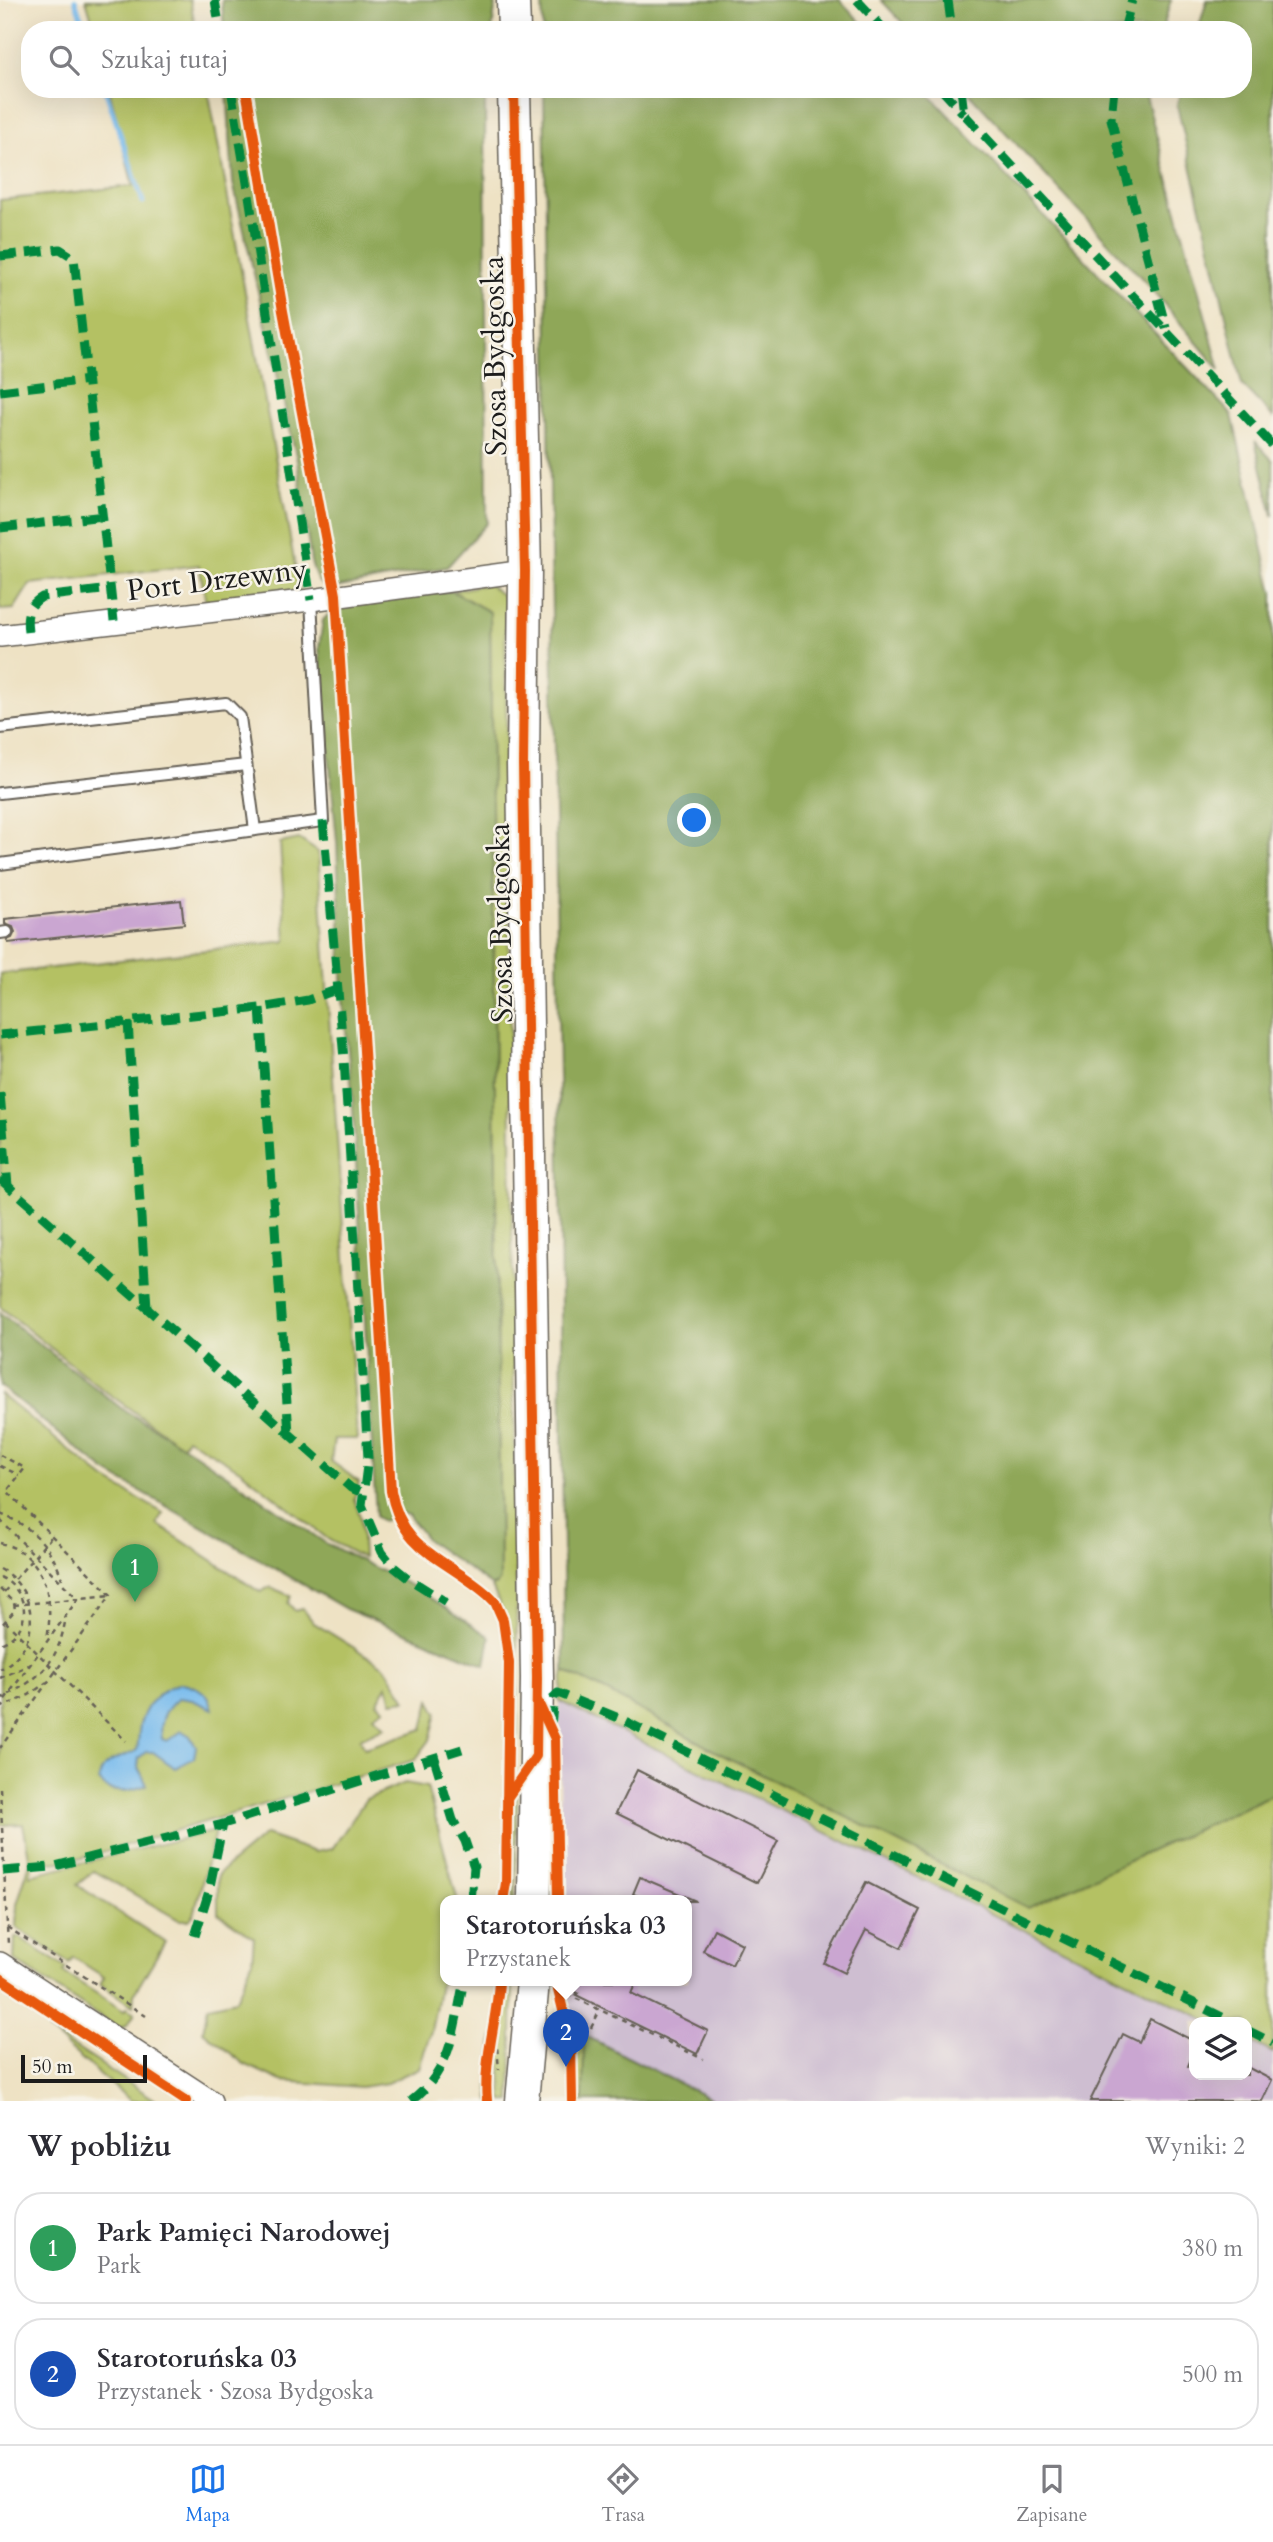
<!DOCTYPE html>
<html lang="pl">
<meta charset="utf-8">
<style>
body{margin:0;font-family:Cardo,serif;background:#f2f2f3;color:#2b2b33}
.controls{position:absolute;right:21px;bottom:21px;display:grid;overflow:hidden;border-radius:14px;box-shadow:0 7px 28px #0002}
.controls button{width:63px;height:63px;display:grid;place-items:center;padding:0;border:0;border-bottom:2px solid #e1e1e2;background:#fff;color:#2b2b33;font:35px sans-serif}
.scale{position:absolute;left:21px;bottom:18px;width:126px;box-sizing:border-box;padding-left:7px;border:4px solid #1c1c1c;border-top:0;font-size:19px;line-height:24px;white-space:nowrap;color:#1c1c1c;-webkit-text-stroke:5px #f7f3e8;paint-order:stroke}
.you{position:absolute;left:695px;top:821px;width:24px;height:24px;margin:-18px;border:5px solid #fff;border-radius:50%;background:#1a73e8;box-shadow:0 0 0 10px #1a73e833}
.badge{display:grid;place-items:center;width:46px;height:46px;border-radius:50%;background:#1a73e8;color:#fff;font-size:23px;font-weight:700}
.pin{position:absolute;translate:-50% -58px;filter:drop-shadow(0 2px 4px #0008)}
.pin::after{content:'';position:absolute;top:37px;width:24px;height:21px;background:inherit;clip-path:polygon(0 0,100% 0,50% 100%)}
.popup{position:absolute;left:440px;top:1895px;width:252px;height:91px;box-sizing:border-box;display:grid;place-content:center;border-radius:14px;background:#fff;filter:drop-shadow(0 2px 5px #0005);font-size:23px;white-space:nowrap;color:#7c7c81}
.popup b{font-size:26px;color:#2b2b33}
.popup::after{content:'';position:absolute;left:50%;top:100%;margin-left:-14px;border:14px solid transparent;border-top-color:#fff}
.list{margin:0;padding:0;list-style:none}
h2{display:flex;justify-content:space-between;align-items:center;height:91px;margin:0;padding:0 28px;font-size:30px}
h2 small{font-size:23px;font-weight:400;color:#7c7c81}
.list li{display:grid;grid-template-columns:46px 1fr auto;gap:21px;align-items:center;box-sizing:border-box;height:112px;margin:0 14px 14px;padding:0 14px;border:2px solid #e1e1e2;border-radius:28px}
.list b{display:block;font-size:26px;white-space:nowrap}
.list p{margin:0;font-size:23px;white-space:nowrap;color:#7c7c81}
.list em{font-size:23px;font-style:normal;color:#7c7c81}
.icon{flex:none;width:38px;height:38px;fill:none;stroke:currentColor;stroke-width:2;stroke-linecap:round;stroke-linejoin:round}
.map{position:relative;flex:none;width:1273px;height:2101px;overflow:hidden}
.search{position:absolute;background:#fff;box-shadow:0 7px 28px #0002;left:21px;right:21px;top:21px;height:77px;display:flex;align-items:center;gap:18px;box-sizing:border-box;padding:0 24px;border-radius:28px;color:#7c7c81;font-size:26px}
.sheet{height:343px;background:#fff}
nav{display:flex;justify-content:space-around;align-items:center;box-sizing:border-box;height:98px;border-top:2px solid #e1e1e2;background:#fff;font-size:19px;color:#7c7c81}
nav a{display:grid;justify-items:center;gap:4px}
nav .on{color:#1a73e8}
.map>svg:first-child{display:block}
</style>
<div class="map">
<svg width="1273" height="2101" viewBox="0 0 1273 2101">
<rect width="100%" height="100%" fill="#f7f3e8"/>
<filter id="ink" filterUnits="userSpaceOnUse"><feTurbulence type="fractalNoise" baseFrequency=".0143" numOctaves="2"/><feDisplacementMap in="SourceGraphic" scale="14" xChannelSelector="R" yChannelSelector="G"/><feConvolveMatrix kernelMatrix="1 2 1 2 8 2 1 2 1" color-interpolation-filters="sRGB"/></filter>
<filter id="wash" filterUnits="userSpaceOnUse"><feTurbulence type="fractalNoise" baseFrequency=".00686" numOctaves="4" result="noise"/><feDisplacementMap in="SourceGraphic" scale="28" xChannelSelector="R" yChannelSelector="G"/><feGaussianBlur stdDeviation="1.57" result="paint"/><feColorMatrix in="noise" values="0 0 0 0 0 0 0 0 0 0 0 0 0 0 0 0 0 1.4 0 .05"/><feComposite in="paint" operator="in"/></filter>
<g filter="url(#wash)">
<rect width="100%" height="100%" fill="#eee2c4"/>
<polygon fill="#cebed1" points="559,1701 1215,2022 1194,2022 1194,2075 1247,2075 1247,2038 1273,2051 1273,2101 714,2101 584,2035 567,2004 562,1981 687,1981 687,1901 562,1901"/>
<g fill="#b4c163" stroke="#686e40" stroke-width="2">
<polygon points="86,0 190,0 196,30 95,30"/>
<polygon points="109,89 208,89 300,593 206,603 199,565 30,584 14,609 0,610 0,200 133,186"/>
<polygon points="488,584 502,595 505,602 517,1662 512,1659 511,1631 507,1620 491,1585 496,1585 500,1580 490,612 452,591"/>
<polygon points="299,839 318,852 357,1439 334,1439 331,1461 359,1482 354,1499 361,1519 363,1558 329,1540 240,1470 187,1438 182,1446 102,1389 0,1307 0,974 286,941 280,843"/>
<polygon points="0,1394 105,1479 163,1513 157,1524 260,1592 270,1587 291,1596 288,1603 295,1611 303,1609 314,1623 385,1667 406,1700 392,1702 387,1686 377,1703 385,1709 374,1716 385,1727 360,1739 365,1748 423,1729 430,1700 437,1713 430,1740 415,1760 75,1860 33,1863 30,1875 215,1831 194,1915 189,1920 179,1920 94,1871 77,1885 165,1942 134,1994 133,2006 100,1984 104,1977 73,1957 69,1963 16,1927 17,1904 30,1862 23,1824 0,1825"/>
<polygon points="512,1670 516,1673 517,1735 512,1738"/>
<polygon points="564,1671 606,1691 713,1750 1028,1908 1273,1794 1273,2053 1247,2040 1247,2022 1211,2022 559,1701"/>
<polygon points="405,1783 427,1787 457,1898 457,1901 445,1901 445,1959 431,2031 419,2068 387,2083 361,2087 281,2081 244,2064 203,2031 208,2006 236,2000 252,1962 254,1938 218,1913 218,1874 265,1835 315,1852 332,1849 366,1799"/>
<polygon points="517,1791 515,1901 512,1901 513,1798"/>
<path d="M 19,1937 L 66,1968 L 63,1972 L 124,2011 L 126,2008 L 135,2013 C 130,2021 127,2029 117,2028 L 14,1960 L 15,1938 Z"/>
<polygon points="506,1981 513,1981 511,2101 503,2101 498,2023"/>
<polygon points="47,2029 157,2101 131,2101"/>
<polygon points="574,2030 584,2035 583,2101 575,2101 575,2039 572,2031"/>
<polygon points="493,2036 499,2087 498,2101 490,2101 489,2080"/>
</g>
<g fill="#8fa759" stroke="#56623a" stroke-width="2">
<polygon points="222,0 496,0 492,30 224,30"/>
<polygon points="542,0 840,0 868,30 543,30"/>
<polygon points="881,0 1171,0 1162,30 909,30"/>
<polygon points="1207,0 1273,0 1273,417 1242,385 1177,105 1181,89 1243,89 1243,30 1198,30"/>
<polygon points="227,89 485,89 487,523 447,567 335,588 321,584 317,580 311,562 297,460 233,183"/>
<polygon points="544,89 924,89 1232,415 1273,593 1273,1794 1028,1908 713,1750 606,1691 564,1671 559,1077"/>
<polygon points="965,89 1146,89 1145,93 1220,370 1148,285"/>
<polygon points="1255,441 1273,461 1273,516"/>
<polygon points="452,591 490,612 500,1580 496,1585 491,1585 427,1540 408,1515 401,1513 383,1521 376,1517 352,1092 343,1000 337,842 319,648 323,620 339,604"/>
<polygon points="0,1313 121,1408 190,1450 327,1544 414,1587 490,1637 485,1665 346,1609 105,1471 0,1386"/>
<polygon points="584,2035 714,2101 583,2101"/>
</g>
<path fill="#78bbed" stroke="#4a6c84" stroke-width="2" d="M 181,1683 C 196,1685 210,1693 213,1709 L 192,1700 L 179,1698 C 165,1709 159,1720 162,1739 L 167,1741 L 182,1731 L 190,1736 L 196,1747 L 194,1758 L 175,1768 L 153,1752 L 146,1752 L 139,1758 L 138,1767 L 147,1785 C 130,1791 112,1797 99,1781 C 100,1758 122,1760 137,1750 C 139,1741 138,1730 141,1721 C 148,1701 162,1688 181,1683 Z"/>
<g fill="none" stroke-linecap="round" stroke-linejoin="round">
<g stroke="#78bbed" stroke-width="5">
<polyline points="75,0 85,30"/>
<polyline points="105,89 143,202"/>
</g>
</g>
<g id="blocks">
<g fill="#caa6d1">
<polygon points="181,900 184,924 8,943 7,940 12,938 15,932 13,927 5,924 5,919"/>
<polygon points="637,1770 778,1841 757,1883 616,1813"/>
<polygon points="640,1877 696,1901 650,1901 633,1894"/>
<polygon points="866,1882 920,1910 901,1948 866,1930 844,1973 824,1963"/>
<polygon points="714,1929 742,1944 732,1965 703,1951"/>
<polygon points="553,1981 636,1981 631,1993 708,2031 697,2054 576,1995 578,1993"/>
<polygon points="1150,2019 1194,2041 1194,2052 1188,2066 1194,2069 1194,2075 1247,2075 1247,2067 1272,2080 1262,2101 1090,2101 1123,2034 1139,2042"/>
</g>
</g>
</g>
<g filter="url(#ink)">
<use href="#blocks" fill-opacity="0" stroke="#666157" stroke-width="2"/>
<g fill="none" stroke-linecap="round" stroke-linejoin="round">
<g stroke="#666157" stroke-width="14">
<g id="service">
<polyline points="0,728 226,703 240,717 255,830"/>
<polyline points="0,793 246,765"/>
<polyline points="0,864 323,821 311,600"/>
<polyline points="0,933 7,932"/>
</g>
</g>
<g stroke="#666157" stroke-width="24">
<g id="minor">
<polyline points="0,636 311,600 525,571"/>
<polyline points="0,1963 211,2101"/>
</g>
</g>
<g stroke="#666157" stroke-width="35">
<g id="primary">
<polyline points="513,0 514,30"/>
<polyline points="514,89 525,571 523,765 537,1678 534,1901"/>
<polyline points="522,2101 533,1981"/>
</g>
</g>
<g stroke="#666157" stroke-width="2.5" stroke-dasharray="5 5" stroke-linecap="butt">
<polyline points="0,1455 25,1468 7,1491 111,1595 0,1748"/>
<polyline points="0,1466 19,1475"/>
<path d="M 0,1514 C 31,1525 52,1547 62,1579"/>
<polyline points="0,1520 78,1599 0,1706"/>
<path d="M 0,1543 C 46,1554 54,1599 47,1639"/>
<path d="M 0,1569 C 40,1591 42,1648 0,1669"/>
<path d="M 0,1577 C 30,1591 34,1631 0,1644"/>
<polyline points="15,1579 52,1536"/>
<polyline points="0,1589 14,1603 15,1610 0,1627"/>
<polyline points="4,1592 11,1584"/>
<polyline points="14,1605 111,1595"/>
<polyline points="5,1621 126,1741"/>
<polyline points="0,1678 29,1665"/>
<path d="M 0,1699 C 41,1678 58,1664 66,1617"/>
<polyline points="0,1708 29,1695 47,1682"/>
<polyline points="0,1788 8,1945"/>
<polyline points="506,1883 509,1897"/>
<polyline points="7,1927 146,2016"/>
<polyline points="558,1990 703,2059"/>
<polyline points="498,2002 501,1998 504,1981"/>
<polyline points="591,2028 600,2010"/>
<polyline points="493,2029 496,2035 499,2070"/>
</g>
<use href="#service" stroke="#fff" stroke-width="10"/>
<use href="#minor" stroke="#fff" stroke-width="21"/>
<use href="#primary" stroke="#fff" stroke-width="32"/>
<g stroke="#00873e" stroke-width="9" stroke-dasharray="18 9" stroke-linecap="butt">
<polyline points="215,0 220,30"/>
<polyline points="857,0 885,30"/>
<polyline points="948,0 952,30"/>
<polyline points="1124,30 1132,0"/>
<polyline points="231,89 248,189 311,600"/>
<polyline points="941,89 964,114"/>
<polyline points="961,89 964,114 1273,446"/>
<polyline points="1114,89 1111,119 1166,328"/>
<polyline points="0,256 60,249 74,258 114,621"/>
<polyline points="0,391 88,380"/>
<polyline points="0,528 104,516"/>
<path d="M 28,632 C 26,616 27,606 42,597 L 111,589"/>
<polyline points="323,821 344,1059 368,1458 362,1505 382,1552 394,1567 409,1579 446,1602"/>
<polyline points="260,1008 289,1433"/>
<polyline points="128,1022 147,1308"/>
<polyline points="0,1035 260,1008 308,1000 339,989"/>
<polyline points="0,1093 8,1186"/>
<polyline points="0,1179 351,1488 363,1493"/>
<polyline points="551,1726 554,1697 558,1693 621,1719 1232,2022"/>
<polyline points="434,1758 453,1820 465,1841 474,1867 471,1901"/>
<polyline points="3,1871 51,1867 223,1824"/>
<polyline points="195,1936 209,1891 223,1824 462,1749"/>
<polyline points="1247,2030 1273,2043"/>
<path d="M 411,2101 C 453,2069 453,2030 464,1981"/>
</g>
<g stroke="#f7f3e8" stroke-width="15">
<g id="cycleway">
<path d="M 246,89 L 283,311 L 336,595 L 391,1491 C 402,1552 446,1558 488,1595 L 495,1602 L 503,1620 L 509,1663 L 506,1883 L 503,1901"/>
<polyline points="538,1702 555,1739 558,1901"/>
<polyline points="507,1798 536,1756 537,1678 523,765 525,571 514,89"/>
<polyline points="0,1978 186,2101"/>
<polyline points="558,1981 558,1990 571,2042 572,2101"/>
<path d="M 487,2101 C 483,2060 497,2022 499,1981"/>
</g>
</g>
<use href="#cycleway" stroke="#e8590c" stroke-width="10"/>
</g>
</g>
<g text-anchor="middle" dominant-baseline="central" stroke-width="5" stroke-linejoin="round" paint-order="stroke">
<g font-size="30" fill="#1c1c1c" stroke="#f7f3e8">
<text transform="translate(495 356) rotate(-91)">Szosa Bydgoska</text>
<text transform="translate(217 580) rotate(-7)">Port Drzewny</text>
<text transform="translate(501 923) rotate(-91)">Szosa Bydgoska</text>
</g>
</g>
</svg>
<div class="controls">
<button><svg class="icon" aria-label="layers" viewBox="0 0 24 24"><path d="M12 4l9 5-9 5-9-5zM3 14l9 5 9-5"/></svg></button>
</div>
<div class="scale">50 m</div>
<div class="you"></div>
<div class="pin badge" style="left:135px;top:1602px;background:#2e9e5b">1</div>
<div class="pin badge" style="left:566px;top:2067px;background:#1a4fb4">2</div>
<div class="popup"><b>Starotoruńska 03</b>Przystanek</div>
<div class="search"><svg class="icon" aria-label="search" viewBox="0 0 24 24"><circle cx="10" cy="10" r="6"/><path d="M15 15l6 6"/></svg>Szukaj tutaj</div>
</div>
<section class="sheet">
<h2>W pobliżu<small>Wyniki: 2</small></h2>
<ul class="list">
<li><span class="badge" style="background:#2e9e5b">1</span><div><b>Park Pamięci Narodowej</b><p>Park</p></div><em>380 m</em></li>
<li><span class="badge" style="background:#1a4fb4">2</span><div><b>Starotoruńska 03</b><p>Przystanek · Szosa Bydgoska</p></div><em>500 m</em></li>
</ul>
</section>
<nav>
<a class="on"><svg class="icon" aria-label="map" viewBox="0 0 24 24"><path d="M3 6l6-2 6 2 6-2v14l-6 2-6-2-6 2zM9 4v14M15 6v14"/></svg>Mapa</a>
<a><svg class="icon" aria-label="directions" viewBox="0 0 24 24"><path d="M12 3l9 9-9 9-9-9zM9 14v-3h6M13 9l2 2-2 2"/></svg>Trasa</a>
<a><svg class="icon" aria-label="saved" viewBox="0 0 24 24"><path d="M7 4h10v16l-5-4-5 4z"/></svg>Zapisane</a>
</nav>
